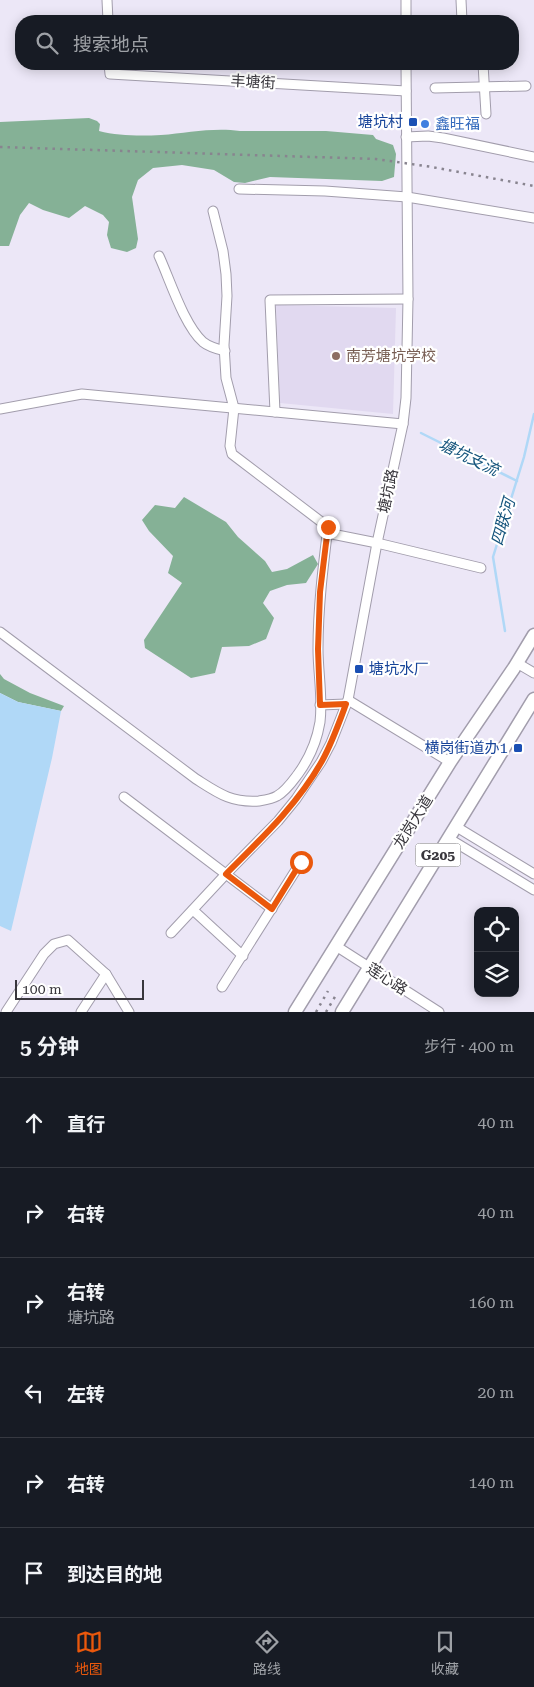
<!DOCTYPE html>
<html lang="zh">
<meta charset="utf-8">
<style>
body{margin:0;font-family:"Roboto Serif","Noto Sans SC",serif;background:#242831;color:#f1f3f6}
.controls{position:absolute;right:15px;bottom:15px;display:grid;overflow:hidden;border-radius:10px;box-shadow:0 2px 12px #0003}
.controls button{width:45px;height:45px;display:grid;place-items:center;padding:0;border:0;border-bottom:1px solid #363941;background:#171b24;color:#f1f3f6;font:25px sans-serif}
.scale{position:absolute;left:15px;bottom:12px;width:129px;box-sizing:border-box;padding-left:5px;border:2px solid #39373d;border-top:0;font-size:14px;line-height:18px;white-space:nowrap;color:#39373d;-webkit-text-stroke:4px #fff;paint-order:stroke}
.stop{position:absolute;width:15px;height:15px;margin:-11px;border:4px solid #ea580c;border-radius:50%;background:#fff}
.stop.end{background:#ea580c;border-color:#fff;box-shadow:0 1px 5px #0008}
.list{margin:0;padding:0;list-style:none}
h2{display:flex;justify-content:space-between;align-items:center;height:65px;margin:0;padding:0 20px;font-size:21px}
h2 small{font-size:16px;font-weight:400;color:#9ea1a6}
.list li{display:grid;grid-template-columns:32px 1fr auto;gap:15px;align-items:center;box-sizing:border-box;height:90px;padding:0 20px;border-top:1px solid #363941}
.list b{display:block;font-size:19px;white-space:nowrap}
.list p{margin:0;font-size:16px;white-space:nowrap;color:#9ea1a6}
.list em{font-size:16px;font-style:normal;color:#9ea1a6}
.icon{flex:none;width:28px;height:28px;fill:none;stroke:currentColor;stroke-width:2;stroke-linecap:round;stroke-linejoin:round}
.map{position:relative;flex:none;width:534px;height:1012px;overflow:hidden}
.search{position:absolute;background:#171b24;box-shadow:0 2px 12px #0003;left:15px;right:15px;top:15px;height:55px;display:flex;align-items:center;gap:12px;box-sizing:border-box;padding:0 18px;border-radius:20px;color:#9ea1a6;font-size:19px}
.sheet{height:605px;background:#171b24}
nav{display:flex;justify-content:space-around;align-items:center;box-sizing:border-box;height:70px;border-top:1px solid #363941;background:#171b24;font-size:14px;color:#9ea1a6}
nav a{display:grid;justify-items:center;gap:2px}
nav .on{color:#ea580c}
.map>svg:first-child{display:block}
</style>
<div class="map">
<svg width="534" height="1012" viewBox="0 0 534 1012">
<rect width="100%" height="100%" fill="#ece7f7"/>
<polygon fill="#e1d9f0" points="276,305 396,308 393,414 280,403"/>
<g fill="#85b196">
<path d="M 89,118 L 97,121 L 100,124 L 99,131 C 118,136 141,136 161,135 C 187,133 214,127 240,131 L 326,131 L 373,135 L 376,139 L 393,145 L 396,154 L 394,177 L 382,181 L 270,177 L 245,183 L 234,182 L 214,170 L 182,165 L 153,168 L 138,180 L 132,197 L 138,239 L 136,248 L 127,252 L 111,248 L 107,235 L 109,222 L 103,215 L 85,206 L 69,218 L 43,210 L 29,203 L 20,215 L 9,246 L 0,246 L 0,122 Z"/>
<polygon points="184,497 226,522 238,537 265,561 272,572 287,569 313,555 318,564 306,583 287,585 270,591 263,603 274,618 266,639 249,646 222,647 215,673 191,678 145,648 144,640 182,583 168,573 173,556 149,531 142,520 155,505 175,508"/>
<polygon points="0,664 0,674 4,679 30,693 64,706 61,711 18,702 0,693"/>
</g>
<polygon fill="#b0d8f7" points="0,693 18,702 61,711 52,758 11,931 0,926"/>
<g fill="none" stroke-linecap="round" stroke-linejoin="round">
<g stroke="#b0d8f7" stroke-width="2.5">
<polyline points="421,433 517,481"/>
<polyline points="505,631 493,557 524,457 534,414"/>
</g>
<g stroke="#a29dac" stroke-width="11">
<g id="minor">
<polyline points="107,0 108,21"/>
<polyline points="406,0 406,21"/>
<polyline points="461,0 462,21"/>
<polyline points="109,64 110,74 406,91"/>
<polyline points="483,64 486,114"/>
<polyline points="435,88 526,86"/>
<polyline points="406,137 428,136 443,138 534,157"/>
<polyline points="239,189 325,191 407,197 534,218"/>
<path d="M 159,256 C 170,280 184,325 203,342 C 209,347 217,349 225,351"/>
<polyline points="0,409 82,394 403,424"/>
<polyline points="275,412 270,300 408,299"/>
<polyline points="327,533 377,543 481,568"/>
<path d="M 0,632 L 196,779 C 218,793 231,803 259,801 C 265,800 272,799 277,796 C 286,791 292,782 298,774 C 309,759 317,740 320,722 C 323,697 318,673 318,649 C 318,608 323,567 328,527 L 232,454 L 230,446 L 234,408 L 226,378 L 224,345 L 227,296 L 226,274 L 223,251 L 213,211"/>
<polyline points="517,663 534,673"/>
<polyline points="348,700 450,762"/>
<polyline points="320,705 346,704"/>
<polyline points="124,797 272,909"/>
<polyline points="455,826 534,874"/>
<polyline points="448,838 534,890"/>
<polyline points="193,910 243,956"/>
<polyline points="171,933 226,874 278,821 296,799 321,762 331,743 348,700 377,543 403,424 406,398 408,299 406,64"/>
<polyline points="336,946 439,1012"/>
<polyline points="222,987 301,862"/>
<polyline points="6,1012 44,954 54,944 68,940 106,974 129,1012"/>
<polyline points="81,1012 106,974"/>
</g>
</g>
<g stroke="#a29dac" stroke-width="15">
<g id="highway">
<polyline points="295,1012 450,762 514,668 534,635"/>
<polyline points="342,1012 534,699"/>
</g>
</g>
<use href="#minor" stroke="#fff" stroke-width="9"/>
<use href="#highway" stroke="#fff" stroke-width="12"/>
<g stroke="#88848f" stroke-width="2.5" stroke-dasharray="2.5 5" stroke-linecap="butt">
<polyline points="0,147 376,159 432,167 534,186"/>
<polyline points="316,1012 328,991"/>
<polyline points="326,1012 336,995"/>
</g>
</g>
<g fill="none" stroke-linecap="round" stroke-linejoin="round">
<path stroke="#ea580c" stroke-width="6" d="M 301,862 L 272,909 L 226,874 C 261,839 298,804 322,761 C 332,743 339,723 346,704 L 320,705 L 318,649 L 320,592 L 328,527"/>
</g>
<g fill="#1a4fb4" stroke="#fff" stroke-width="2">
<rect x="408" y="117" width="10" height="10" rx="2.5"/>
<rect x="354" y="664" width="10" height="10" rx="2.5"/>
<rect x="513" y="743" width="10" height="10" rx="2.5"/>
</g>
<circle fill="#3f7fe0" stroke="#fff" stroke-width="2" cx="425" cy="124" r="5"/>
<circle fill="#8d6e63" stroke="#fff" stroke-width="2" cx="336" cy="356" r="5"/>
<g text-anchor="middle" dominant-baseline="central" stroke-width="4.5" stroke-linejoin="round" paint-order="stroke">
<rect fill="#fff" stroke="#747377" stroke-width="1" x="415.5" y="843.5" width="45" height="23" rx="4"/>
<g font-size="14" font-weight="bold" fill="#39373d">
<text x="438" y="855">G205</text>
</g>
<g font-size="15" fill="#39373d" stroke="#fff">
<text transform="translate(253 82) rotate(3)">丰塘街</text>
<text transform="translate(388 491) rotate(-78)">塘坑路</text>
<text transform="translate(413 822) rotate(-58)">龙岗大道</text>
<text transform="translate(387 979) rotate(33)">莲心路</text>
</g>
<g font-size="15" fill="#164399" stroke="#fff" text-anchor="end">
<text x="403" y="122">塘坑村</text>
<text x="369" y="669" text-anchor="start">塘坑水厂</text>
<text x="508" y="748">横岗街道办1</text>
</g>
<g font-size="15" fill="#366cbe" stroke="#fff" text-anchor="start">
<text x="435" y="124">鑫旺福</text>
</g>
<g font-size="15" fill="#785e54" stroke="#fff" text-anchor="start">
<text x="346" y="356">南芳塘坑学校</text>
</g>
<g font-size="16" font-style="italic" fill="#14547c" stroke="#fff">
<text transform="translate(469 457) rotate(26)">塘坑支流</text>
<text transform="translate(503 522) rotate(-74)">四联河</text>
</g>
</g>
</svg>
<div class="controls">
<button><svg class="icon" aria-label="locate" viewBox="0 0 24 24"><circle cx="12" cy="12" r="6"/><path d="M12 2v4M12 18v4M2 12h4M18 12h4"/></svg></button>
<button><svg class="icon" aria-label="layers" viewBox="0 0 24 24"><path d="M12 4l9 5-9 5-9-5zM3 14l9 5 9-5"/></svg></button>
</div>
<div class="scale">100 m</div>
<div class="stop" style="left:301px;top:862px"></div>
<div class="stop end" style="left:328px;top:527px"></div>
<div class="search"><svg class="icon" aria-label="search" viewBox="0 0 24 24"><circle cx="10" cy="10" r="6"/><path d="M15 15l6 6"/></svg>搜索地点</div>
</div>
<section class="sheet">
<h2>5 分钟<small>步行 · 400 m</small></h2>
<ul class="list">
<li><svg class="icon" aria-label="ahead" viewBox="0 0 24 24"><path d="M12 20V5M6 11l6-6 6 6"/></svg><div><b>直行</b></div><em>40 m</em></li>
<li><svg class="icon" aria-label="right" viewBox="0 0 24 24"><path d="M7 20v-9h11M14 6l5 5-5 5"/></svg><div><b>右转</b></div><em>40 m</em></li>
<li><svg class="icon" aria-label="right" viewBox="0 0 24 24"><path d="M7 20v-9h11M14 6l5 5-5 5"/></svg><div><b>右转</b><p>塘坑路</p></div><em>160 m</em></li>
<li><svg class="icon" aria-label="left" viewBox="0 0 24 24"><path d="M17 20v-9H6M10 6l-5 5 5 5"/></svg><div><b>左转</b></div><em>20 m</em></li>
<li><svg class="icon" aria-label="right" viewBox="0 0 24 24"><path d="M7 20v-9h11M14 6l5 5-5 5"/></svg><div><b>右转</b></div><em>140 m</em></li>
<li><svg class="icon" aria-label="arrive" viewBox="0 0 24 24"><path d="M6 21V4h12l-3 4 3 4H6"/></svg><div><b>到达目的地</b></div></li>
</ul>
</section>
<nav>
<a class="on"><svg class="icon" aria-label="map" viewBox="0 0 24 24"><path d="M3 6l6-2 6 2 6-2v14l-6 2-6-2-6 2zM9 4v14M15 6v14"/></svg>地图</a>
<a><svg class="icon" aria-label="directions" viewBox="0 0 24 24"><path d="M12 3l9 9-9 9-9-9zM9 14v-3h6M13 9l2 2-2 2"/></svg>路线</a>
<a><svg class="icon" aria-label="saved" viewBox="0 0 24 24"><path d="M7 4h10v16l-5-4-5 4z"/></svg>收藏</a>
</nav>
